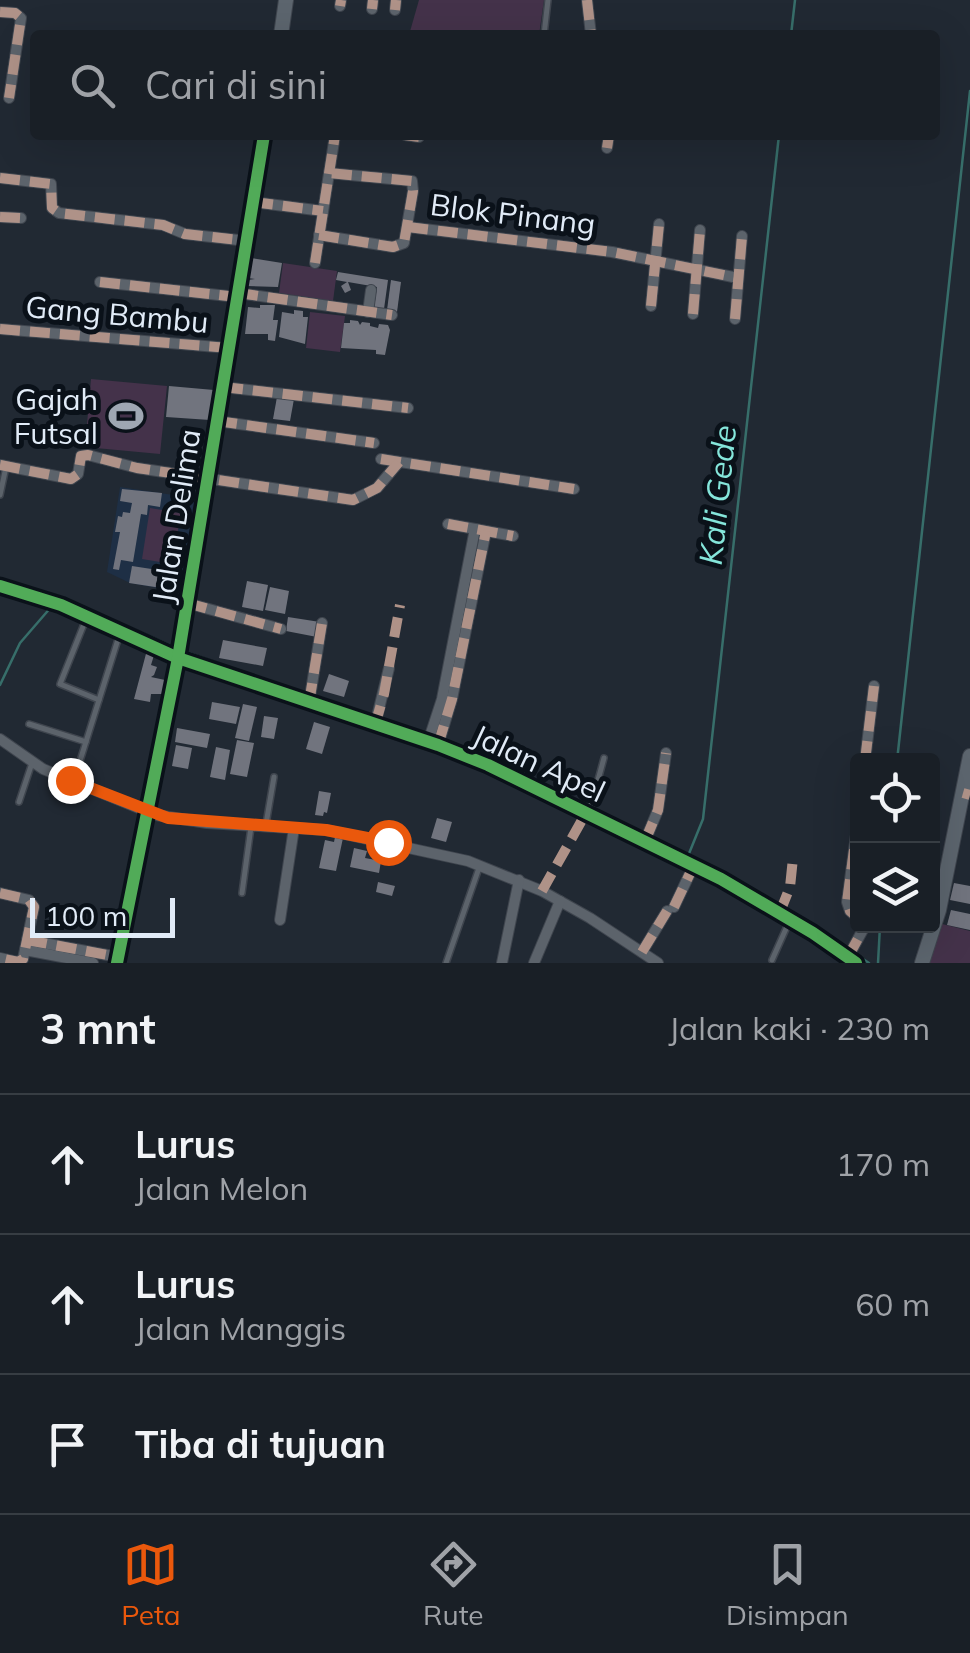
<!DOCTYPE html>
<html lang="id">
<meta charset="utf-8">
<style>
body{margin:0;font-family:Mulish,sans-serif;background:#22272e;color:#f1f3f6}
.controls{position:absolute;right:30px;bottom:30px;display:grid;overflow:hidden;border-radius:10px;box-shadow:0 10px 40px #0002}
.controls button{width:90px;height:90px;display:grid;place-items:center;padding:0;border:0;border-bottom:2px solid #373d43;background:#191f26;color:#f1f3f6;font:50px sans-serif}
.scale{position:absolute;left:30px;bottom:25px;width:145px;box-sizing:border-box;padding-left:10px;border:5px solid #e1ebf7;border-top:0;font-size:28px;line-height:35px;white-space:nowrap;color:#e1ebf7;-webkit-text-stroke:8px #0a1119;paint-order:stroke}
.stop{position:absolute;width:30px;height:30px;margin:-22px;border:8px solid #ea580c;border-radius:50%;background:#fff}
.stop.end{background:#ea580c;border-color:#fff;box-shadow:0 2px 10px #0008}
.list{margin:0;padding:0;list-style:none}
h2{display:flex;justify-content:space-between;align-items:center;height:130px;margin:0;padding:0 40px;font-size:42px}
h2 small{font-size:32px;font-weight:400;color:#9fa2a7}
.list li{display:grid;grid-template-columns:65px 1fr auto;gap:30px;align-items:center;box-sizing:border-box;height:140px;padding:0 40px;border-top:2px solid #373d43}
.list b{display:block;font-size:38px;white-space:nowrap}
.list p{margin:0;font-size:32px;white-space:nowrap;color:#9fa2a7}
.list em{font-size:32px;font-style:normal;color:#9fa2a7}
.icon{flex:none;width:55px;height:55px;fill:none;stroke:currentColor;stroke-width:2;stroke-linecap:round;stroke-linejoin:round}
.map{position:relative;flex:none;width:970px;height:963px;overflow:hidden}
.search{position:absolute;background:#191f26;box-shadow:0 10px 40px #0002;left:30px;right:30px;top:30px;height:110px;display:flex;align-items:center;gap:25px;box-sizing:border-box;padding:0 35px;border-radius:10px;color:#9fa2a7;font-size:38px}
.sheet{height:550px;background:#191f26}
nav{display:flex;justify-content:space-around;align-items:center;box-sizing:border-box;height:140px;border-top:2px solid #373d43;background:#191f26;font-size:28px;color:#9fa2a7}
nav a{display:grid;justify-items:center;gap:5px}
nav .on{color:#ea580c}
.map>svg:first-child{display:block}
</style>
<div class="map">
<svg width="970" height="963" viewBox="0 0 970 963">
<rect width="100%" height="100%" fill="#212933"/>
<polygon fill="#1e2f45" points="120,487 200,499 185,593 130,583 107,572"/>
<g fill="#44324a">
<polygon points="419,0 544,0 539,35 409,35"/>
<polygon points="283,263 337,271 333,301 279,293"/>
<polygon points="310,312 345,316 340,352 306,348"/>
<polygon points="91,379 167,386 160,454 85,447"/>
<polygon points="150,508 181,513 172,564 142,559"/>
<polygon points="942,924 970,931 970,963 929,963"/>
</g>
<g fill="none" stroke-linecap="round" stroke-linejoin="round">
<g stroke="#376e6a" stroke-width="2.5">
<polyline points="791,35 795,0"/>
<polyline points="0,580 57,596 176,648"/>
<polyline points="183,651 305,694"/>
<polyline points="0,685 20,643 52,606"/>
<polyline points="314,697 373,717"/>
<polyline points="380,719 425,734"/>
<polyline points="445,741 481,757"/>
<polyline points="897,761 970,91"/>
<polyline points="507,769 587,806"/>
<polyline points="595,810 641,833"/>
<polyline points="652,839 777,903"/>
<polyline points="688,856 703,819 779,135"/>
<polyline points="788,910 847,948"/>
<polyline points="854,953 869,963"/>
<polyline points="878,963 880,926"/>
</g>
</g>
<g fill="#71747e">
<polygon points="251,258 282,263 278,287 247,286 248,280 255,279 248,278"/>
<polygon points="338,272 388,280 384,309 374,308 377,287 348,282 351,290 345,293 341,286 347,282 336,280"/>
<polygon points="391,280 401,282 397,312 387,310"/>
<polygon points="260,305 275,305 273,320 278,320 275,341 268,340 268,334 245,334 248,307 260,308"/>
<polygon points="294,310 303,311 303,317 308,317 305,344 279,337 282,312 294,314"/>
<polygon points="350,320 358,321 360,325 362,322 370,323 370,326 378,328 379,324 388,325 390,330 385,355 376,354 376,350 341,348 344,323 350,323"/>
<polygon points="169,386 214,390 210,420 166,417"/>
<polygon points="277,397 294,399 290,421 273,419"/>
<polygon points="122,489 162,493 160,507 148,505 147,515 141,514 133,562 121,560 119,570 113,569 120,532 115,532 118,516 122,517 123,512 130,513 132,503 120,501"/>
<polygon points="132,566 171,572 168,589 129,583"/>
<polygon points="247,581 268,585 263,611 242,607"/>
<polygon points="270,587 289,591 285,614 265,610"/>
<polygon points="288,617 320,622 317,637 286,631"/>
<polygon points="223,640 267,648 263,666 219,658"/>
<polygon points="147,650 155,652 151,665 157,667 154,675 151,677 165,680 167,684 164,694 151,694 150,702 134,699"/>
<polygon points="329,674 349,681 344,697 323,691"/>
<polygon points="212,702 240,707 236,724 209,719"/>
<polygon points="243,704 257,707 249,741 235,738"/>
<polygon points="264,716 278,718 274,739 261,737"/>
<polygon points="314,722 330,727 322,754 306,749"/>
<polygon points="177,728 210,734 207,748 175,742"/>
<polygon points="237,740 254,743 247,777 230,774"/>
<polygon points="176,745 192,748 188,769 172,766"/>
<polygon points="216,747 230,750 225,780 210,777"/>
<polygon points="319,791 331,793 327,813 324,812 323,816 315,815"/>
<polygon points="437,818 452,822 446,842 431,838"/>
<polygon points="335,837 343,838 336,871 319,868 325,840 334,842"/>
<polygon points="354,848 367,851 365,858 381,861 379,873 350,867"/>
<polygon points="378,882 395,886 392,896 376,892"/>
<polygon points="954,883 970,886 970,904 950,900"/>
<polygon points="951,910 970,914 970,930 947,925"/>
</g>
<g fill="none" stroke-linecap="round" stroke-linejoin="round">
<g stroke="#3f454e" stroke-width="8">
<g id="lane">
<polyline points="544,35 548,0"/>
<polyline points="0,495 6,467"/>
<polyline points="86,619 60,684 99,700"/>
<polyline points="29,724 86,742"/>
<polyline points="74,780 120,633"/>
<polyline points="19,802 32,763"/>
<polyline points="589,813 604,758"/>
<polyline points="266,824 274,777"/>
<polyline points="242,893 251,827"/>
<polyline points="772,960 789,922"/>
<polyline points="446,963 479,868"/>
</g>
</g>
<g stroke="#3f454e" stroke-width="12">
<g id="street">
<polyline points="587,0 591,35"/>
<polyline points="340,6 341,0"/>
<polyline points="372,9 373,0"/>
<polyline points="395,10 396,0"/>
<polyline points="0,12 15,13 21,18 9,98"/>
<polyline points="405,135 419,137"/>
<polyline points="607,148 609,135"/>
<polyline points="0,178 51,184 52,208 59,213 163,225 185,234 247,241"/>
<polyline points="253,202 323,211"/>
<polyline points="0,217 21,218"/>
<polyline points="408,227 612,252 738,278"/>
<polyline points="319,235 393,247 404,243 413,191 412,181 329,173"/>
<polyline points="315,263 335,135"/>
<polyline points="100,282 237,297"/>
<polyline points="238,293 392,315"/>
<polyline points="651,306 659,224"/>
<polyline points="368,312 371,290"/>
<polyline points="693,314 700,230"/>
<polyline points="735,319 742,236"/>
<polyline points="0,329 229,348"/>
<polyline points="223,387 408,408"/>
<polyline points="217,421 374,443"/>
<polyline points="381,459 574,489"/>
<polyline points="0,465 71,479 78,474 81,456 88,455 137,468 353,500 377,488 399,462"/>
<polyline points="448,524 513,536"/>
<polyline points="0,586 61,605 178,658 438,745 488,765 721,879 813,933 856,963"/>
<polyline points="187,603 281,629"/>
<polyline points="309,703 322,623"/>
<polyline points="375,725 389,668"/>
<polyline points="0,739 43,769 156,815 207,823 326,830 468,861 542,891 590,918 658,963"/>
<polyline points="428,742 442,699 475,529"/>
<polyline points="438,745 452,699 486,531"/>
<polyline points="865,761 874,686"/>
<polyline points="858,820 847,902 850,911 858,918"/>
<polyline points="645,841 658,810 666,753"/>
<polyline points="0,893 29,900 34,907 23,959 18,962 0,958"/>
<polyline points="674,907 694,865"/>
<polyline points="280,920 294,828"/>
<polyline points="27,940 118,957"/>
<polyline points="25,950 93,963"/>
<polyline points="642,952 667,911"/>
<polyline points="848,957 865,926"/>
<polyline points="502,963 519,880"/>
<polyline points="534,963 560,901"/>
</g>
</g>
<g stroke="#3f454e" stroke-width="16">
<g id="secondary">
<polyline points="281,35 286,0"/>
<polyline points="117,963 178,658 264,135"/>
<polyline points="922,963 939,910 970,756"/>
</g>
</g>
<use href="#lane" stroke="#5c636b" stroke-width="5"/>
<use href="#street" stroke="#5c636b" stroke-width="10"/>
<use href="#secondary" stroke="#5c656e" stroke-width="14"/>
<g stroke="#af9288" stroke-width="10" stroke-dasharray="20 10" stroke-linecap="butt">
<polyline points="587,0 591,35"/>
<polyline points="340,6 341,0"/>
<polyline points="372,9 373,0"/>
<polyline points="395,10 396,0"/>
<polyline points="0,12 15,13 21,18 9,98"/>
<polyline points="405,135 419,137"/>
<polyline points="607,148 609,135"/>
<polyline points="0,178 51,184 52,208 59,213 163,225 185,234 247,241"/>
<polyline points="253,202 323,211"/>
<polyline points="0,217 21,218"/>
<polyline points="408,227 612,252 738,278"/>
<polyline points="319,235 393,247 404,243 413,191 412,181 329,173"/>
<polyline points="315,263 335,135"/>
<polyline points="100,282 237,297"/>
<polyline points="238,293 392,315"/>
<polyline points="651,306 659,224"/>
<polyline points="693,314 700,230"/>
<polyline points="735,319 742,236"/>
<polyline points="0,329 229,348"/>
<polyline points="223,387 408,408"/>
<polyline points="217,421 374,443"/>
<polyline points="381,459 574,489"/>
<polyline points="0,465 71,479 78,474 81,456 88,455 137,468 353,500 377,488 399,462"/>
<polyline points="448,524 513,536"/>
<polyline points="187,603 281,629"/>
<polyline points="309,703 322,623"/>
<polyline points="375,725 384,694 400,605"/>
<polyline points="438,745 452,699 486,531"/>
<polyline points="865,761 874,686"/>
<polyline points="963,793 970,795"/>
<polyline points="858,820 847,902 850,911 858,918"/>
<polyline points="645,841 658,810 666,753"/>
<polyline points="542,891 586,813"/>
<polyline points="0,893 29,900 34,907 23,959 18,962 0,958"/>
<polyline points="674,907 694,865"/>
<polyline points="780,912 790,887 793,858"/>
<polyline points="27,940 118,957"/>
<polyline points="642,952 667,911"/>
<polyline points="848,957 865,926"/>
</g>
<g stroke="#0a1119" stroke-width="19">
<g id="cycleway">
<polyline points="0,586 61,605 178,658 438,745 488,765 721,879 813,933 856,963"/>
<polyline points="117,963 178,658 264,135"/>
</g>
</g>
<use href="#cycleway" stroke="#51ab58" stroke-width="12"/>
</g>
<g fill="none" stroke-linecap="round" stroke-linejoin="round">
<polyline stroke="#ea580c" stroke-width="12" points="70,780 168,818 326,830 388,842"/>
</g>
<defs>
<g id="stadium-bare" transform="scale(2.7)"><path d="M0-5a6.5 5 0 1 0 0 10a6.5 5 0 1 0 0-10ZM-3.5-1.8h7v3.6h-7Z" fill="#9ea7b2" stroke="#0a1119" stroke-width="2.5" paint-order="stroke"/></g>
</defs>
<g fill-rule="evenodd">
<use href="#stadium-bare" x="126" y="416"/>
</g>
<g text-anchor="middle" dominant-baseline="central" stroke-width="10" stroke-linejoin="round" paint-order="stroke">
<g font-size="30" fill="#e1ebf7" stroke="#0a1119">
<text transform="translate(513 214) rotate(7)">Blok Pinang</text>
<text transform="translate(117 314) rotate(5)">Gang Bambu</text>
<text transform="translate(176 516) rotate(-81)">Jalan Delima</text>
<text transform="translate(539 763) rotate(25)">Jalan Apel</text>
</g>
<g font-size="30" fill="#e1ebf7" stroke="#0a1119" text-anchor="end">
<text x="98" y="399">Gajah<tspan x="98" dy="34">Futsal</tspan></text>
</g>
<g font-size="32" font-style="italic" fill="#85e6db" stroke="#0a1119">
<text transform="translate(717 495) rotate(-84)">Kali Gede</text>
</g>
</g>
</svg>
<div class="controls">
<button><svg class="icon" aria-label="locate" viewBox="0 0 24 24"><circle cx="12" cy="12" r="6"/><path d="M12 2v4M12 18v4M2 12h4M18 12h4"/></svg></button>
<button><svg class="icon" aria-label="layers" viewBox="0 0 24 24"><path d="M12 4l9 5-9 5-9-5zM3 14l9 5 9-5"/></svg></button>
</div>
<div class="scale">100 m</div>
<div class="stop" style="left:388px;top:842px"></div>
<div class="stop end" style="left:70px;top:780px"></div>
<div class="search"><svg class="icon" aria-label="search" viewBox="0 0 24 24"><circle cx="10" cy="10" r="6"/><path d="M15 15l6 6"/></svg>Cari di sini</div>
</div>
<section class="sheet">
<h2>3 mnt<small>Jalan kaki · 230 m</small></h2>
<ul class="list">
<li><svg class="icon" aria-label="ahead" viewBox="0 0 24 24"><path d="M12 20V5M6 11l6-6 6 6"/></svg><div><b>Lurus</b><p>Jalan Melon</p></div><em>170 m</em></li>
<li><svg class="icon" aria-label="ahead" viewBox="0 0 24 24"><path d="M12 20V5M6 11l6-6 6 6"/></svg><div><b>Lurus</b><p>Jalan Manggis</p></div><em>60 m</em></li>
<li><svg class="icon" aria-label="arrive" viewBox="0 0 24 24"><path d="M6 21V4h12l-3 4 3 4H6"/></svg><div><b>Tiba di tujuan</b></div></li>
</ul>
</section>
<nav>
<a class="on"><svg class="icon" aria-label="map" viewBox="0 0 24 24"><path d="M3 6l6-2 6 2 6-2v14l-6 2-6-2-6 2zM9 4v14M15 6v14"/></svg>Peta</a>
<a><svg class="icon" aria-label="directions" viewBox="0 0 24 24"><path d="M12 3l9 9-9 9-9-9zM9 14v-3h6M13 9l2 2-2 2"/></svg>Rute</a>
<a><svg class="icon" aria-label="saved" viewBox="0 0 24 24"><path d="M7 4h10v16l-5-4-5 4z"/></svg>Disimpan</a>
</nav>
